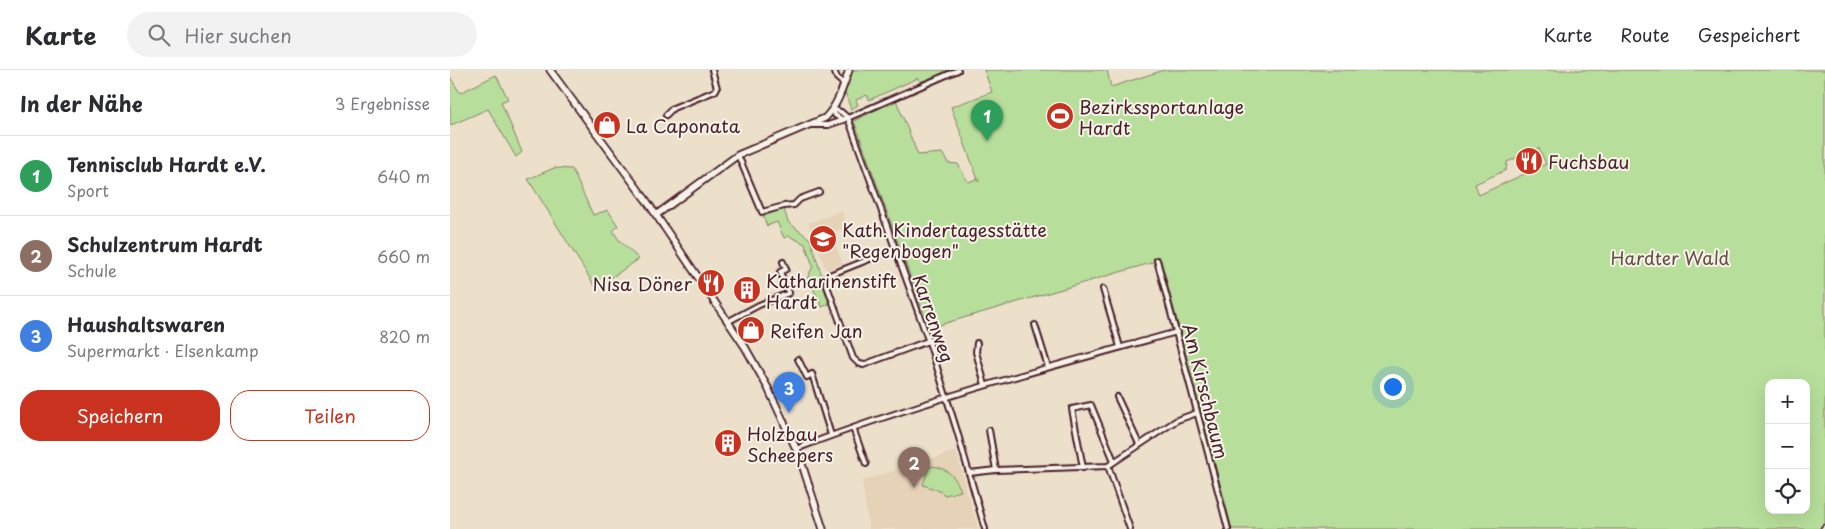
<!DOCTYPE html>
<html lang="de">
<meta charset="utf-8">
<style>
body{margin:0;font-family:"Playpen Sans",sans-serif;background:#f2f2f3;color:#2b2b33}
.controls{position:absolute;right:15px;bottom:15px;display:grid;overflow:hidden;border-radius:10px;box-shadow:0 5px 20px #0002}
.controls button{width:45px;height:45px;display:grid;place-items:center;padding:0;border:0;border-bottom:1px solid #e1e1e2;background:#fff;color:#2b2b33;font:25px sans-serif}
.you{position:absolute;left:942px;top:316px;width:18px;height:18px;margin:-12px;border:4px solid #fff;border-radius:50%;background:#1a73e8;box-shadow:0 0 0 8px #1a73e833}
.badge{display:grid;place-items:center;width:32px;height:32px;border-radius:50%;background:#c8321e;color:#fff;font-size:16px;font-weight:700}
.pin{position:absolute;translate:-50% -41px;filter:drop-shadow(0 1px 2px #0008)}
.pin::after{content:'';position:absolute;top:26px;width:18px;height:15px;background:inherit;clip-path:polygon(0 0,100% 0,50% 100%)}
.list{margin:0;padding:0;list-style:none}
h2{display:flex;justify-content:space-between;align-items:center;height:65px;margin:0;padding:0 20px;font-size:21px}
h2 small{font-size:16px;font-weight:400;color:#7c7c81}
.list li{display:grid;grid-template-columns:32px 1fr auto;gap:15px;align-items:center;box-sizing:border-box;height:80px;padding:0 20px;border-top:1px solid #e1e1e2}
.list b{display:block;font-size:19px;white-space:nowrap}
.list p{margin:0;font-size:16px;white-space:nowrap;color:#7c7c81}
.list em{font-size:16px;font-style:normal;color:#7c7c81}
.actions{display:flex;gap:10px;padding:15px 20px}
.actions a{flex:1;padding:11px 0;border:1px solid #c8321e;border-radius:20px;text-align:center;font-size:18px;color:#c8321e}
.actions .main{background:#c8321e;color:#fff}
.icon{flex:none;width:28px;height:28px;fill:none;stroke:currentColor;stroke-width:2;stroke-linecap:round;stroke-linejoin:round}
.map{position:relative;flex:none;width:1375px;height:459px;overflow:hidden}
header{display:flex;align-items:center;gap:30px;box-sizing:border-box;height:70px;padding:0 25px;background:#fff;border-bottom:1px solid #e1e1e2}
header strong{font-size:24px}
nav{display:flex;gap:28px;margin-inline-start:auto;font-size:18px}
.search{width:350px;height:45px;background:#f2f2f3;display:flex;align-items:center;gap:12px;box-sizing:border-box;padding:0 18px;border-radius:28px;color:#7c7c81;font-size:19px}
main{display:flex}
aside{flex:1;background:#fff}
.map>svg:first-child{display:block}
</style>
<header>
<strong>Karte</strong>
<div class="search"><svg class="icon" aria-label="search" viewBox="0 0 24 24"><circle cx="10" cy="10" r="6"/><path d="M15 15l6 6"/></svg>Hier suchen</div>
<nav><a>Karte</a><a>Route</a><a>Gespeichert</a></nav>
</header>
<main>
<aside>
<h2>In der Nähe<small>3 Ergebnisse</small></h2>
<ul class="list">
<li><span class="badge" style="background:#2e9e5b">1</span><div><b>Tennisclub Hardt e.V.</b><p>Sport</p></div><em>640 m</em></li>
<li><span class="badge" style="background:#8d6e63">2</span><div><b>Schulzentrum Hardt</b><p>Schule</p></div><em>660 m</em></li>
<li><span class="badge" style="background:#3f7fe0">3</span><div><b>Haushaltswaren</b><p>Supermarkt · Elsenkamp</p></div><em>820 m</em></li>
</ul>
<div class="actions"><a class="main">Speichern</a><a>Teilen</a></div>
</aside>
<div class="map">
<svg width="1375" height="459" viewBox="0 0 1375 459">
<rect width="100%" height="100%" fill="#ece0cb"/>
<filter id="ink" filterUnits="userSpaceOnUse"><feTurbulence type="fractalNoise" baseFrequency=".02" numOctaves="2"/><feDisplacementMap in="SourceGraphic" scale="10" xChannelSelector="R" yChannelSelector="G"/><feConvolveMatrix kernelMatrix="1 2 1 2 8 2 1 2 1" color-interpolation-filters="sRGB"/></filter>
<g filter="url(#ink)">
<g fill="#e5d2b7">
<polygon points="392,141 397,157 381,163 394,197 378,204 358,153"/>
<polygon points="506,381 516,416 516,425 519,426 528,459 419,459 412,413 414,410"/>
</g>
<g fill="#b7df9b" stroke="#807f63" fill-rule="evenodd">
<polygon points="403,0 501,0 470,12 468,8 419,30 417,25 406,30 408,35 401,39 395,22"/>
<path d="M 534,0 L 657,0 L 661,17 L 714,0 L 1375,0 L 1375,459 L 782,459 L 711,190 L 479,258 L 404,51 L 446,30 L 468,85 L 492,83 L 498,93 L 508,94 L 518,112 L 527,109 L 529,112 L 501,37 L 542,22 ZM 1089,78 L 1096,94 L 1029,125 L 1025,114 L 1056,100 L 1057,92 ZM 1319,313 L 1356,313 L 1356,440 L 1319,440 Z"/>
<polygon points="46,5 58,29 51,32 72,82 66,87 38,39 1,55 0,53 0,7 10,23"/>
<polygon points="104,98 122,99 143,145 158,140 168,156 163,161 169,170 189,189 146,218 78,109"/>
<polygon points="334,139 338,152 360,169 372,206 371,209 379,234 372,237 363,218 358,216 356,211 363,196 355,174 339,166 334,168 327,152 317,156 313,146"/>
<path d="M 481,396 C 497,397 506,407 511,421 L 495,425 L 488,420 L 473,415 L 478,400 Z"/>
</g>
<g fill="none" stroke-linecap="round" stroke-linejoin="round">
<g stroke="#4a1f2b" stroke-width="8">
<g id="street">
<polyline points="384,0 387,8 394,14"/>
<polyline points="383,39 391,42 398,48 480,275 507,361 535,459"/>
<polyline points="383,39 385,45 393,50"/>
<polyline points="216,45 223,38 265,21 267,18 262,0"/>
<polyline points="362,55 378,55 393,50 508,0"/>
<polyline points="288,85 312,142 334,136 344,135 350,129 369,122"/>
<polyline points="445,179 377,206 376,213 403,288 408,293 413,295 478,271"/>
<polyline points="707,190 778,459"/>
<polyline points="653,219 670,277"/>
<polyline points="279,251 309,235 339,223 330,202 336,199 333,192"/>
<polyline points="585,255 598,297"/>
<polyline points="527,273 526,282 535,315"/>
<polyline points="348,289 357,307 362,304 381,365"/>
<polyline points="667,327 689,374"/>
<polyline points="403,358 416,394"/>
<polyline points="539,360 546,400"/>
<path d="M 346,379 C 470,331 599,297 727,262"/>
<polyline points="658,396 680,459"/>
<polyline points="633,398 622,339 641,335 664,391"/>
<polyline points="519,403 546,400 658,396 727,350 747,343"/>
</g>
</g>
<g stroke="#4a1f2b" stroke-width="9">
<g id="secondary">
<polyline points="100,0 196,130 295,277 318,318 349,385 373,459"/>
<path d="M 206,145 L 288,85 L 375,48 C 388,35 393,17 399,0"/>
<polyline points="1374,459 1375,458"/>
</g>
</g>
<use href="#street" stroke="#f7f3e8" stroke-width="4"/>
<use href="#secondary" stroke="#f7f3e8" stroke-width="5.5"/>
</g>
</g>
<defs>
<g id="stadium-disc" transform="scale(1.4375)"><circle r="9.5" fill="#c8321e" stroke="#f7f3e8"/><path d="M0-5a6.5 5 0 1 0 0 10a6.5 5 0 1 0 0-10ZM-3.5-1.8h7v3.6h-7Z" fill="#fff"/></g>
<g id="shop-disc" transform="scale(1.4375)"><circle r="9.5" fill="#c8321e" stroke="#f7f3e8"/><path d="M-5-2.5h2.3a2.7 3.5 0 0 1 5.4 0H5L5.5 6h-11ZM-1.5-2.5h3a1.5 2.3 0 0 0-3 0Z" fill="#fff"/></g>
<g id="restaurant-disc" transform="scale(1.4375)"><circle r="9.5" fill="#c8321e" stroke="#f7f3e8"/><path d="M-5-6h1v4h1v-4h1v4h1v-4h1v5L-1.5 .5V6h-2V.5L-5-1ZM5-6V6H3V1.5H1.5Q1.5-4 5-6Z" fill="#fff"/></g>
<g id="school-disc" transform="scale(1.4375)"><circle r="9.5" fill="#c8321e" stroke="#f7f3e8"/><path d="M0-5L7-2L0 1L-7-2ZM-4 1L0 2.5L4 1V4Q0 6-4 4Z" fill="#fff"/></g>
<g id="building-disc" transform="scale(1.4375)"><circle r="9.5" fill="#c8321e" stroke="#f7f3e8"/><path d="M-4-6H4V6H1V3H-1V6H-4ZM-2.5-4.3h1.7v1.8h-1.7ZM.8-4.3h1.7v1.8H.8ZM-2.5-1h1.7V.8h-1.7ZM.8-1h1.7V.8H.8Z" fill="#fff"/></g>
</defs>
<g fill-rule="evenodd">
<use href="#stadium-disc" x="610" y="46"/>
<use href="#shop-disc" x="157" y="55"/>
<use href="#restaurant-disc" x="1079" y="91"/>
<use href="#school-disc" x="373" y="169"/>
<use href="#restaurant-disc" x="261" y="213"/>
<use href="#building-disc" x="297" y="220"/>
<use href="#shop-disc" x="301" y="260"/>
<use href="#building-disc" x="278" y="373"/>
</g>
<g text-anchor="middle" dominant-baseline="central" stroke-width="4" stroke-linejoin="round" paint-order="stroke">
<g font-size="18" fill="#4a1f2b" stroke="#f7f3e8" text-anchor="start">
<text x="629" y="36">Bezirkssportanlage<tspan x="629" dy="21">Hardt</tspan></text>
<text x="176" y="55">La Caponata</text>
<text x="1098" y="91">Fuchsbau</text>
<text x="392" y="159">Kath. Kindertagesstätte<tspan x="392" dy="21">"Regenbogen"</tspan></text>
<text x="316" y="210">Katharinenstift<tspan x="316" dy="21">Hardt</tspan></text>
<text x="242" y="213" text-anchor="end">Nisa Döner</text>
<text x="320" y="260">Reifen Jan</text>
<text x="297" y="363">Holzbau<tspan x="297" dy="21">Scheepers</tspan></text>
</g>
<g font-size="18" fill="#654f47" stroke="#f7f3e8">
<text x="1220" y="187">Hardter Wald</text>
</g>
<g font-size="18" fill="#4a1f2b" stroke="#f7f3e8">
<text transform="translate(484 248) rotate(71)">Karrenweg</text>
<text transform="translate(756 321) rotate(76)">Am Kirschbaum</text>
</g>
</g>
</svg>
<div class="controls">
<button>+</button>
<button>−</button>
<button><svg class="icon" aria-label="locate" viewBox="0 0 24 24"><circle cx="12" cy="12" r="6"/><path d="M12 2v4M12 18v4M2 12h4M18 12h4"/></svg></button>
</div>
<div class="you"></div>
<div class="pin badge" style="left:537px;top:71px;background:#2e9e5b">1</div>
<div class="pin badge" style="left:464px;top:418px;background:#8d6e63">2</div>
<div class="pin badge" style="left:339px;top:343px;background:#3f7fe0">3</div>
</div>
</main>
